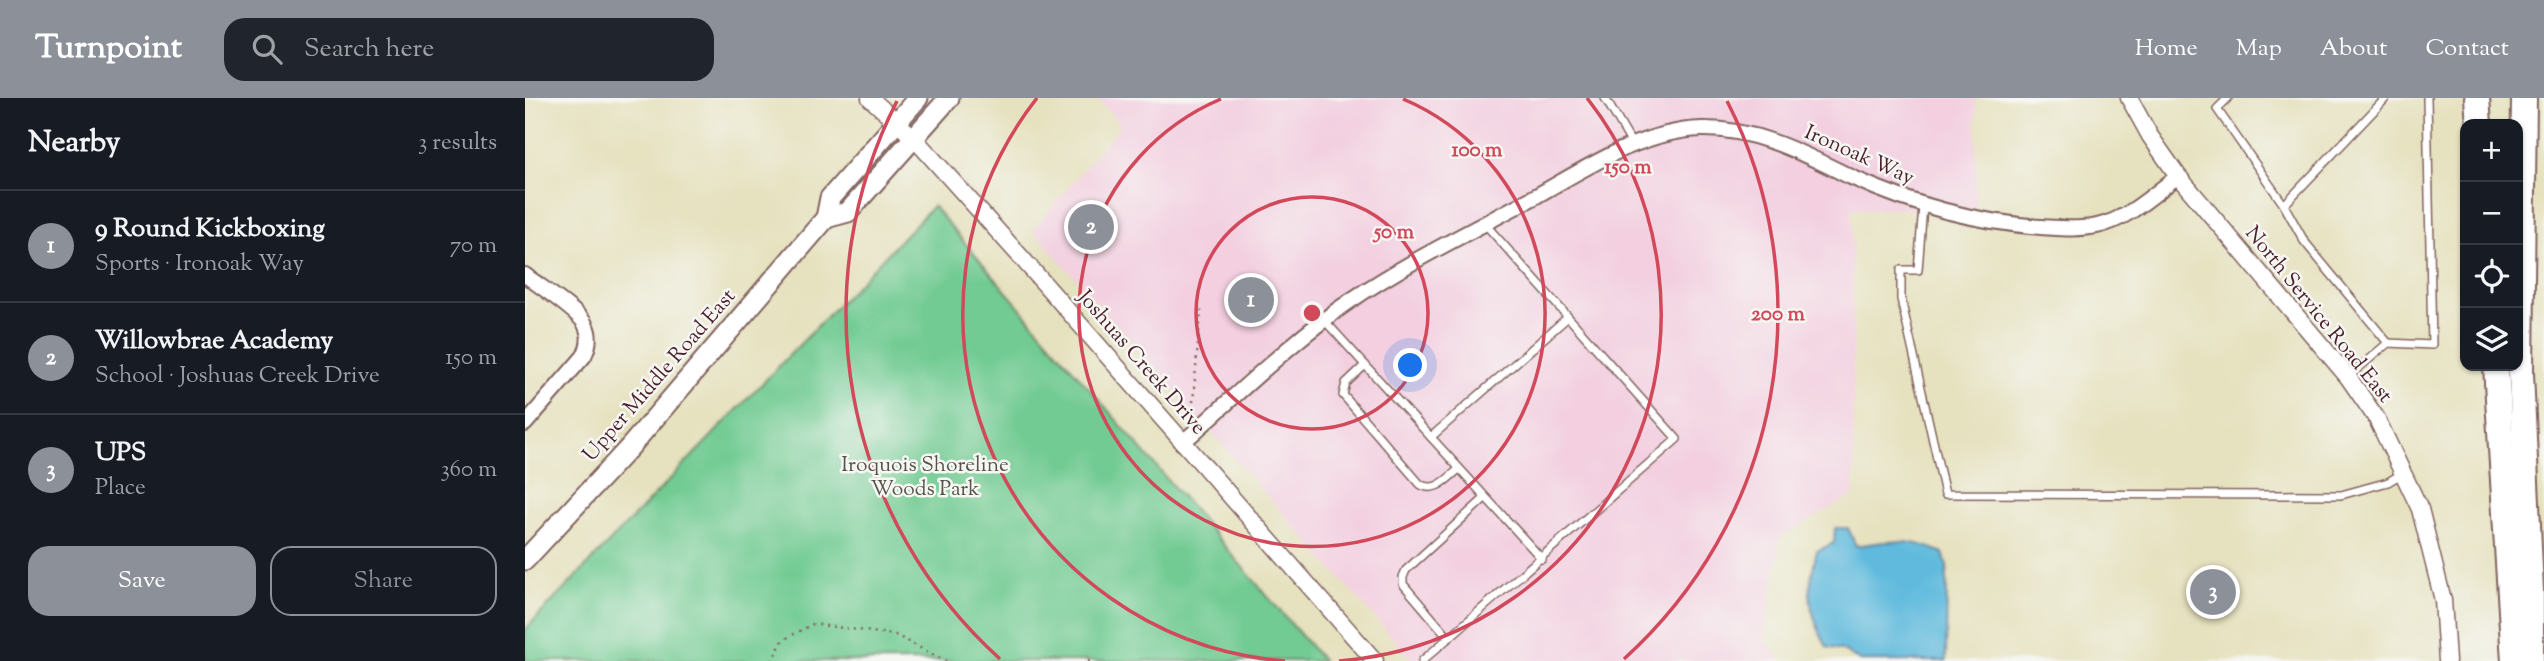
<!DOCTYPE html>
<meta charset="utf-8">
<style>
body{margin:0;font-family:"Sorts Mill Goudy",serif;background:#20242c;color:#f1f3f6}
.controls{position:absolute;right:21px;top:21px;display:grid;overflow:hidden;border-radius:14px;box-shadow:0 2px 5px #0004}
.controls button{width:63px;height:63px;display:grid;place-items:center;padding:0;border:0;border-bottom:2px solid #363941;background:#171b24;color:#f1f3f6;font:35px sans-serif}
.you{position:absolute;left:886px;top:268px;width:24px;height:24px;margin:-18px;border:5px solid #fff;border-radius:50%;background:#1a73e8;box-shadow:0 0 0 10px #1a73e833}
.badge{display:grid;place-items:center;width:46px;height:46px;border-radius:50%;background:#8c9099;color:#fff;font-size:23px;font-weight:700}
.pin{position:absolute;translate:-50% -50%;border:4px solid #fff;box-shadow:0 2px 7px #0006}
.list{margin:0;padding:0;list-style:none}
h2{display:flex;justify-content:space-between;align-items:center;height:91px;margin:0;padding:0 28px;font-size:30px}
h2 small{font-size:23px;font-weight:400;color:#9ea1a6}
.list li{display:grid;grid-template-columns:46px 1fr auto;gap:21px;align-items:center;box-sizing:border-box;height:112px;padding:0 28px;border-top:2px solid #363941}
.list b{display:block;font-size:26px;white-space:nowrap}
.list p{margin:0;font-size:23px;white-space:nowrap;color:#9ea1a6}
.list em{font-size:23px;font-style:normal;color:#9ea1a6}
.actions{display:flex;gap:14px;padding:21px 28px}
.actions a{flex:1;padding:16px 0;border:2px solid #8c9099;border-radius:21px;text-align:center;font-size:24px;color:#8c9099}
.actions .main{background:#8c9099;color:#fff}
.icon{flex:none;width:38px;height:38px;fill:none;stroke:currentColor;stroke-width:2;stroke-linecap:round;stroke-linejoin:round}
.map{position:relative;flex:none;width:2019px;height:563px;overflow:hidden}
header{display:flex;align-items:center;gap:42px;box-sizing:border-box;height:98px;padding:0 35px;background:#8c9099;color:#fff}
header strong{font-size:33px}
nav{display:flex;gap:38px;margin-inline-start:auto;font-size:24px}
.search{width:490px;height:63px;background:#20242c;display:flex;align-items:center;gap:18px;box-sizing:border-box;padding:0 24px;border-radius:21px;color:#9ea1a6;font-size:26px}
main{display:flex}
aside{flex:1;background:#171b24}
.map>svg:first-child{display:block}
</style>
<header>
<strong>Turnpoint</strong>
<div class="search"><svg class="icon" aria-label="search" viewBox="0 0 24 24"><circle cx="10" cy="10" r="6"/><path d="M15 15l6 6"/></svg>Search here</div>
<nav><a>Home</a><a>Map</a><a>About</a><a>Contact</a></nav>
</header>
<main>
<aside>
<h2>Nearby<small>3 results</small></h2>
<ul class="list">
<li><span class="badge">1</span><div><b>9 Round Kickboxing</b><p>Sports · Ironoak Way</p></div><em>70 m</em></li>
<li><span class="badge">2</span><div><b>Willowbrae Academy</b><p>School · Joshuas Creek Drive</p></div><em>150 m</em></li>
<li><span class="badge">3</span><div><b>UPS</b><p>Place</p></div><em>360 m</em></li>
</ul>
<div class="actions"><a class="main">Save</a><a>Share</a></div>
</aside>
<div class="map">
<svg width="2019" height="563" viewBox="0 0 2019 563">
<rect width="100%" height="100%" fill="#f6f6f2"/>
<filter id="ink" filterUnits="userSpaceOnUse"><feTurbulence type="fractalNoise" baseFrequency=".0143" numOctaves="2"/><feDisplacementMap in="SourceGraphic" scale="14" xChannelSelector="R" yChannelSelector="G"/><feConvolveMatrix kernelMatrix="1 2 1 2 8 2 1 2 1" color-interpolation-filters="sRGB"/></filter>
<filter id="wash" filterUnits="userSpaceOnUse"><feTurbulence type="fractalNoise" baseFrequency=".00686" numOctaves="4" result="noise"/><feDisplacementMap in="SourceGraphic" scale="28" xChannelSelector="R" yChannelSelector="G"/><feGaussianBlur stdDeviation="1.57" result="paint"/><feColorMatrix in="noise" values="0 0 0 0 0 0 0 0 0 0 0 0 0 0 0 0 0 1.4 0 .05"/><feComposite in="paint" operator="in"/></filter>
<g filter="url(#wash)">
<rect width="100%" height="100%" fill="#e6e1be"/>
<polygon fill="#f3cfe0" points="572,0 1451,0 1451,111 1327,111 1329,397 1255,439 1239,542 1257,563 888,563 508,132 596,27"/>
<polygon fill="#71cb92" stroke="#5e755e" stroke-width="2" points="408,108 798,563 0,563 0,532"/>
<path fill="#5fbadd" stroke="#546c84" stroke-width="2" d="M 1310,430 L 1323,430 L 1331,448 C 1366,442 1386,440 1418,455 L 1422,468 L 1421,563 L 1335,563 L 1316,552 L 1302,549 C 1282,510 1281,495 1292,453 L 1309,445 Z"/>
</g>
<g filter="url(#ink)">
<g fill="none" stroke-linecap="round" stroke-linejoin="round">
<g stroke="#81635e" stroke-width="10">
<g id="service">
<polyline points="1080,0 1107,46"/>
<polyline points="1703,0 1692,11 1759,107"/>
<polyline points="1861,0 1759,107 1779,143 1863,245"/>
<polyline points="1398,108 1393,172 1376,172 1376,201 1420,396 1816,397 1863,384 1878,375"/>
<polyline points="800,223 1017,461"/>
<path d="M 840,267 L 821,285 L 818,297 L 895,386 C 910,396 923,380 934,371"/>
<polyline points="1824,278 1863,245 1907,247 1902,0"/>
<polyline points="906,339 1043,219"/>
<polyline points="924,540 878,486 878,479 881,472 960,400"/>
<polyline points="897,563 1152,341 960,126"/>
</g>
</g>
<g stroke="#81635e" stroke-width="18">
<g id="minor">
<path d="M 0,177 C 13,187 54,214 60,226 C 66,237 64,248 59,258 L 0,326"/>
<path d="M 657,345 C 712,297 765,244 825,203 C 884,163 949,132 1011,98 C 1063,69 1116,33 1177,31 C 1231,30 1279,56 1326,79 C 1387,107 1449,124 1516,129 C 1534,130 1553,132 1572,128 C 1602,122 1629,96 1653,78"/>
</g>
</g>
<g stroke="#81635e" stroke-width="19">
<g id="tertiary">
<polyline points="345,0 389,40 495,158 850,563"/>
<polyline points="1604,0 1625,38 1653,78 1823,279 1852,321 1895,411 1918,502 1922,563"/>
</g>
</g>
<g stroke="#81635e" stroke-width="23">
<g id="secondary">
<polyline points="301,120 323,114 424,0"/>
<polyline points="0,462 104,350 301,120 305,100 393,0"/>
</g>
</g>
<g stroke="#81635e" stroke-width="28">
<g id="motorway">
<polyline points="1952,0 1954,26"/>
<polyline points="1999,0 1996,275 2006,492 2006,563"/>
<polyline points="1971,268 1989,563"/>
</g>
</g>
<g stroke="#81635e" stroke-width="2.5" stroke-dasharray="2 5" stroke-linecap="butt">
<polyline points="668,304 676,212"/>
<polyline points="247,563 258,542 288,526 370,537 421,563"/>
<polyline points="563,563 570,563"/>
</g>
<use href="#service" stroke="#fff" stroke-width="7"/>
<use href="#minor" stroke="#fff" stroke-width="14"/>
<use href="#tertiary" stroke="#fff" stroke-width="16"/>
<use href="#secondary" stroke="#fff" stroke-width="19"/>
<use href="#motorway" stroke="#fff" stroke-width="24"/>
</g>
</g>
<g fill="none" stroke="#d1495b" stroke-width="3.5">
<circle cx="787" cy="215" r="116"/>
<path d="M878 1A233 233 0 1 1 696 1"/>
<path d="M760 563A349 349 0 0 1 512 0M1062 0A349 349 0 0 1 814 563"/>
<path d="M475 561A466 466 0 0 1 372 3M1202 3A466 466 0 0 1 1099 561"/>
</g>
<g text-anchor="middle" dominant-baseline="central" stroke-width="5" stroke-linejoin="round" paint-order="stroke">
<g font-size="21" fill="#4a1f2b" stroke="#f6f6f2">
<text transform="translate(1334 58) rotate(24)">Ironoak Way</text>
<text transform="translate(1793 217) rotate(51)">North Service Road East</text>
<text transform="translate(616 265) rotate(49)">Joshuas Creek Drive</text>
<text transform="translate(135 278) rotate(-49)">Upper Middle Road East</text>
</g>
<g font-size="21" fill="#56534a" stroke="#f6f6f2">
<text x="400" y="368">Iroquois Shoreline<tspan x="400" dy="24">Woods Park</tspan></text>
</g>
</g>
<circle cx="787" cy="215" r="10" fill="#d1495b" stroke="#f6f6f2" stroke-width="3.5"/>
<g font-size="21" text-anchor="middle" font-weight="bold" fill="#d1495b" stroke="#f6f6f2" stroke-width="5" stroke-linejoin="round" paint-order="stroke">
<text x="952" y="58">100 m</text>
<text x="1103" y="75">150 m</text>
<text x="869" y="140">50 m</text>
<text x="1253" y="222">200 m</text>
</g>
</svg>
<div class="controls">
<button>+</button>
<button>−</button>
<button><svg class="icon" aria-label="locate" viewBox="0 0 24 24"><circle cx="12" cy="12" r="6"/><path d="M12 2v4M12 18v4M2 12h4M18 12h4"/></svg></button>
<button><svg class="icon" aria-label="layers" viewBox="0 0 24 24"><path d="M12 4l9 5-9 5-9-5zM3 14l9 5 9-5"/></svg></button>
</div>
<div class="you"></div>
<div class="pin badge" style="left:726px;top:202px">1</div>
<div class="pin badge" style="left:566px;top:129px">2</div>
<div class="pin badge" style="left:1688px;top:494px">3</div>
</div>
</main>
